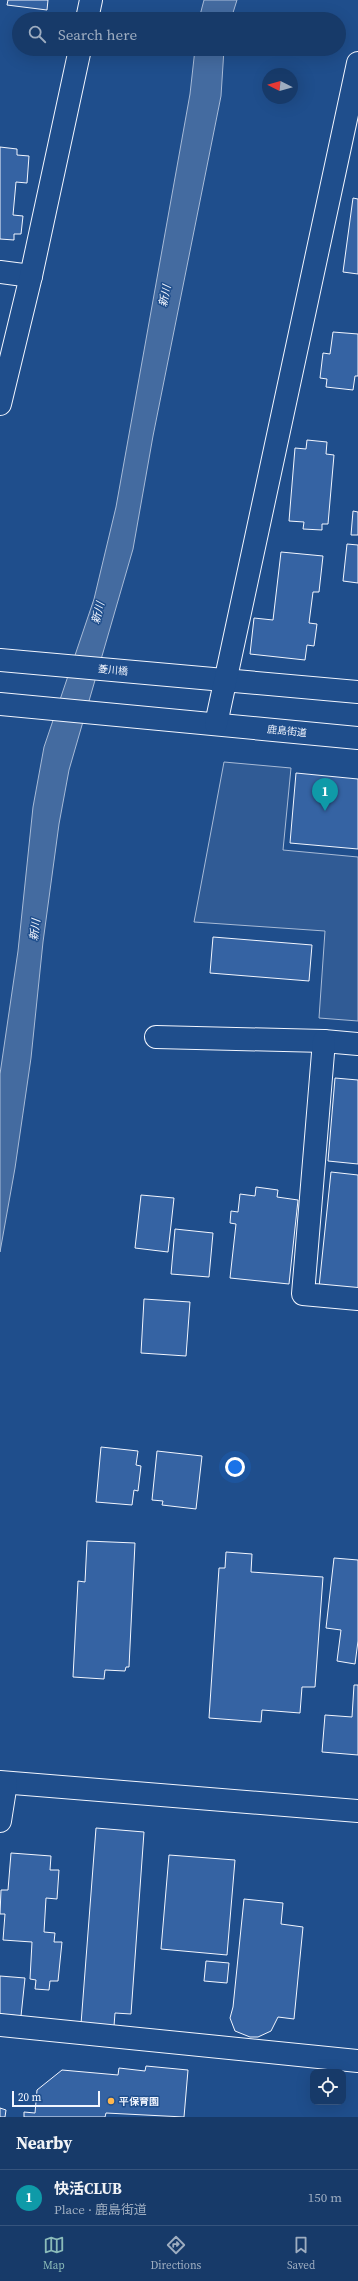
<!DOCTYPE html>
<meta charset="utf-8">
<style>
body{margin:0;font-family:"Source Serif 4","Noto Sans JP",serif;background:#244571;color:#f1f3f6}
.controls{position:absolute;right:12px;bottom:12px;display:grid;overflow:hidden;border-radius:8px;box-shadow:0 4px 16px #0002}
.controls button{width:36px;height:36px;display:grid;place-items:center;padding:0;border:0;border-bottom:1px solid #36547d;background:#173a69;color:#f1f3f6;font:20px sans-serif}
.compass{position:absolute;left:262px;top:68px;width:36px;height:36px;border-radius:50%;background:#173a69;box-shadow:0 4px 16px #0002;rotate:276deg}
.scale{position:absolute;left:12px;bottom:10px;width:88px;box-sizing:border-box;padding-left:4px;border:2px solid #f2f6ff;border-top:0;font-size:11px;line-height:14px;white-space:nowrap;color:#f2f6ff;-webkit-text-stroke:3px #1f4e8c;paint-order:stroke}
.you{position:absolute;left:235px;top:1467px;width:14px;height:14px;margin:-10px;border:3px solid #fff;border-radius:50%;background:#1a73e8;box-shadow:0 0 0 6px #1a73e833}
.badge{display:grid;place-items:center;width:26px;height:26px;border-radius:50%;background:#8bbbb9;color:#fff;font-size:13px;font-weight:700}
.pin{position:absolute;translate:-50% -33px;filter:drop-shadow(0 1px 2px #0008)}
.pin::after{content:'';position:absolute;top:21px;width:14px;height:12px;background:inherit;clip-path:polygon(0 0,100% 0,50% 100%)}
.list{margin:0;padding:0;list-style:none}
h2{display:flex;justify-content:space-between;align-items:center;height:52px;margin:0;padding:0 16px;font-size:17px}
h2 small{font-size:13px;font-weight:400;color:#9eadc0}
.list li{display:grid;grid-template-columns:26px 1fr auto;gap:12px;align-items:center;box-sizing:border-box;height:56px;padding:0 16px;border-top:1px solid #36547d}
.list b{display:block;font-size:15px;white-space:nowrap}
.list p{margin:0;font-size:13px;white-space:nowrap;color:#9eadc0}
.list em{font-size:13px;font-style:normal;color:#9eadc0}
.icon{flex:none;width:22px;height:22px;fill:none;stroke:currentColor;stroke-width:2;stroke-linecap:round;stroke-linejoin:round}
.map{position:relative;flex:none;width:358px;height:2117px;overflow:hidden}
.search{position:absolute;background:#173a69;box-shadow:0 4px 16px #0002;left:12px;right:12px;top:12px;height:44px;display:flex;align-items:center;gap:10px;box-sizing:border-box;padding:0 14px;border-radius:22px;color:#9eadc0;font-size:15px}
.sheet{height:108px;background:#173a69}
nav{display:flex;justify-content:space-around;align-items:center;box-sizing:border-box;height:56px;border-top:1px solid #36547d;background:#173a69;font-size:11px;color:#9eadc0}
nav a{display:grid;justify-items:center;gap:2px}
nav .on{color:#8bbbb9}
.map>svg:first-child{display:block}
</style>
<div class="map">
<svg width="358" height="2117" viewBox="0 0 358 2117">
<rect width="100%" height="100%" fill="#1f4e8c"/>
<polygon fill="#305b95" stroke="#a8bbd7" points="224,762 291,768 283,850 358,857 358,1021 319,1018 325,931 194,922"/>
<g fill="#446ba0" stroke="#a8bbd7">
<polygon points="204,0 237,0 231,19 199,19"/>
<polygon points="195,49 224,49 221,96 153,436 133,549 69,770 59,824 43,942 31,1058 15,1168 0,1252 0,1074 18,951 33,807 44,747 94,599 116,507 190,94"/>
</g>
<g fill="#3563a3" stroke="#f2f6ff">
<polygon points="8,0 48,0 47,10 7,5"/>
<polygon points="0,147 17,149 17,155 29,156 27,183 16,182 13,215 23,216 21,234 14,234 14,240 0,239"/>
<polygon points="353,198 358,199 358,274 343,272"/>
<polygon points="333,332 358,334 358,376 355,376 353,390 326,387 327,379 320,378 323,353 330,354"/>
<polygon points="307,440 327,442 326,454 334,455 328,524 322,524 322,530 303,529 304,522 289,521 295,448 306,449"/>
<polygon points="353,511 358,512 358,535 351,535"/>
<polygon points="347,544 358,545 358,583 343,581"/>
<polygon points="281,552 323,556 319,592 313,592 309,623 317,624 314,646 307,645 305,660 250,654 254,618 273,620"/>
<polygon points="296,773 358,779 358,849 290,843"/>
<polygon points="213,937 312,945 309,981 210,973"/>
<polygon points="335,1078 358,1080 358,1164 328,1161"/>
<polygon points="331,1172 358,1175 358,1291 319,1287"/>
<polygon points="256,1187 278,1190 277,1197 298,1200 289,1284 230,1278 236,1224 230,1223 231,1211 238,1212 240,1194 255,1196"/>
<polygon points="141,1195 174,1198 168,1252 135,1248"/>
<polygon points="175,1229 213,1233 209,1277 171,1274"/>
<polygon points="144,1299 190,1302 186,1356 141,1353"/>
<polygon points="101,1447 138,1451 136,1465 141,1466 138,1491 134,1490 132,1505 96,1502"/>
<polygon points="157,1451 202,1456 196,1509 162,1505 163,1501 152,1500"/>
<polygon points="87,1541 135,1543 129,1667 126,1667 125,1671 105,1670 104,1679 73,1677 78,1581 85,1582"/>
<polygon points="226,1552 252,1554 251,1572 323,1577 315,1687 302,1687 300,1713 262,1710 261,1722 209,1718 219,1568 225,1568"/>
<polygon points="334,1558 358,1560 358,1641 355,1664 337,1661 341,1630 326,1628"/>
<polygon points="354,1685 358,1685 358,1755 322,1752 325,1715 352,1717"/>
<polygon points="96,1828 144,1832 131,2014 115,2013 114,2026 81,2024"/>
<polygon points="11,1853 51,1856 50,1870 59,1870 57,1899 46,1898 44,1932 55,1933 54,1942 62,1942 58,1981 50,1981 49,1990 35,1989 36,1980 30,1979 32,1942 3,1940 5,1914 0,1914 1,1890 8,1890"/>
<polygon points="169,1855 235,1860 227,1955 161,1949"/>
<polygon points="244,1899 283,1903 281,1924 303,1927 294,2019 278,2017 271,2031 258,2037 250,2037 235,2031 230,2018 233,2007"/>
<polygon points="206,1961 229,1963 227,1983 204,1981"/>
<polygon points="0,1976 25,1978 21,2016 0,2014"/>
<polygon points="146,2066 188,2070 184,2117 106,2113 105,2117 24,2117 24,2112 35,2113 37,2090 62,2070 118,2075 119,2068 145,2071"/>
<polygon points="0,2108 6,2110 5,2117 0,2117"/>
</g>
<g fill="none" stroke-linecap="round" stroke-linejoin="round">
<g stroke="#f2f6ff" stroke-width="24">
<g id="minor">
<polyline points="87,19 91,0"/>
<polyline points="0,272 31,276"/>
<polyline points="0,404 31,276 80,49"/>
<polyline points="0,660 358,692"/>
<polyline points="0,704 358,738"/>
<polyline points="216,724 358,63"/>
<polyline points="156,1037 324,1041 358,1044"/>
<polyline points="324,1041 303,1294 358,1299"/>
<polyline points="0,1782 358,1811"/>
<polyline points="0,1821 6,1783"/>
<polyline points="0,2025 358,2061"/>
</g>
</g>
<use href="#minor" stroke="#1f4e8c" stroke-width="22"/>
</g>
<circle fill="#ffb74d" stroke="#1f4e8c" stroke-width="1.5" cx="111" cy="2101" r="4"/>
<g text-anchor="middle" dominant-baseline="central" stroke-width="3" stroke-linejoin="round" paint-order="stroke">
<g font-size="10" fill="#f2f6ff" stroke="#1f4e8c">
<text transform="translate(113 670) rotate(5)">菱川橋</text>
<text transform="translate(287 731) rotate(6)">鹿島街道</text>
</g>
<g font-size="10" font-weight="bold" fill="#f2f6ff" stroke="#1f4e8c" text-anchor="start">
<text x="119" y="2101">平保育園</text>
</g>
<g font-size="11" font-style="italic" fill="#f2f6ff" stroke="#1f4e8c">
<text transform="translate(165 296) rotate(-79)">新川</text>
<text transform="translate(98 613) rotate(-76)">新川</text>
<text transform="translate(35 930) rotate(-83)">新川</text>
</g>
</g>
</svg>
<div class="controls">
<button><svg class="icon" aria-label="locate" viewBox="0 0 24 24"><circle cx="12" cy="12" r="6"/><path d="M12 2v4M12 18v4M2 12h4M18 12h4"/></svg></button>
</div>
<svg class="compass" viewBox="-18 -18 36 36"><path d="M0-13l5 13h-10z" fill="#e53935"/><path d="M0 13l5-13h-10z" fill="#9eadc0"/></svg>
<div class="scale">20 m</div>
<div class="you"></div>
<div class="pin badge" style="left:325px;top:811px;background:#0f9aa8">1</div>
<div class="search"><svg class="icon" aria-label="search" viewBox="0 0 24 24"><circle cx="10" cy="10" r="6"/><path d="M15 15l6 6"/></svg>Search here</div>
</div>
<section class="sheet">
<h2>Nearby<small></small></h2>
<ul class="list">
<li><span class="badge" style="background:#0f9aa8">1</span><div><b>快活CLUB</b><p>Place · 鹿島街道</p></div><em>150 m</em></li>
</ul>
</section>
<nav>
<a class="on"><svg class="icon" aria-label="map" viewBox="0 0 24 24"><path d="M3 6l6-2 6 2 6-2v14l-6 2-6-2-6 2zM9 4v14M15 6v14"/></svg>Map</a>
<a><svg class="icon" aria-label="directions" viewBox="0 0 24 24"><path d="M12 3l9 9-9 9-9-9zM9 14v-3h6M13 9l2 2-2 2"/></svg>Directions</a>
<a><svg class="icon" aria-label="saved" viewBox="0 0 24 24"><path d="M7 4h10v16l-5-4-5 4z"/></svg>Saved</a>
</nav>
